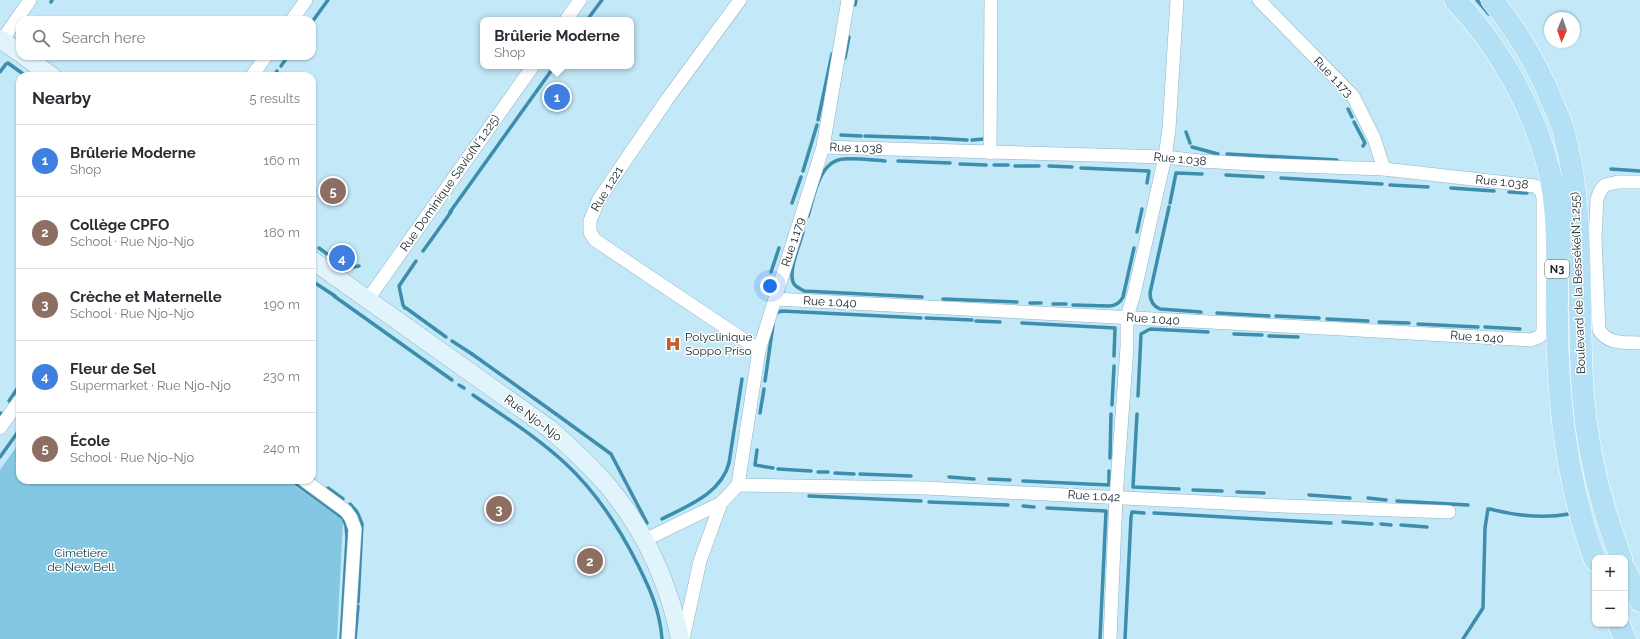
<!DOCTYPE html>
<meta charset="utf-8">
<style>
body{margin:0;font-family:Raleway,sans-serif;background:#f2f2f3;color:#2b2b33}
.controls{position:absolute;right:12px;bottom:12px;display:grid;overflow:hidden;border-radius:8px;box-shadow:0 1px 3px #0004}
.controls button{width:36px;height:36px;display:grid;place-items:center;padding:0;border:0;border-bottom:1px solid #e1e1e2;background:#fff;color:#2b2b33;font:20px sans-serif}
.compass{position:absolute;left:1544px;top:12px;width:36px;height:36px;border-radius:50%;background:#fff;box-shadow:0 1px 3px #0004;rotate:182deg}
.you{position:absolute;left:770px;top:286px;width:14px;height:14px;margin:-10px;border:3px solid #fff;border-radius:50%;background:#1a73e8;box-shadow:0 0 0 6px #1a73e833}
.badge{display:grid;place-items:center;width:26px;height:26px;border-radius:50%;background:#d93025;color:#fff;font-size:13px;font-weight:700}
.pin{position:absolute;translate:-50% -50%;border:2px solid #fff;box-shadow:0 1px 4px #0006}
.popup{position:absolute;left:480px;top:17px;width:154px;height:52px;box-sizing:border-box;display:grid;place-content:center;border-radius:8px;background:#fff;filter:drop-shadow(0 1px 3px #0005);font-size:13px;white-space:nowrap;color:#7c7c81}
.popup b{font-size:15px;color:#2b2b33}
.popup::after{content:'';position:absolute;left:50%;top:100%;margin-left:-8px;border:8px solid transparent;border-top-color:#fff}
.list{margin:0;padding:0;list-style:none}
h2{display:flex;justify-content:space-between;align-items:center;height:52px;margin:0;padding:0 16px;font-size:17px}
h2 small{font-size:13px;font-weight:400;color:#7c7c81}
.list li{display:grid;grid-template-columns:26px 1fr auto;gap:12px;align-items:center;box-sizing:border-box;height:72px;padding:0 16px;border-top:1px solid #e1e1e2}
.list b{display:block;font-size:15px;white-space:nowrap}
.list p{margin:0;font-size:13px;white-space:nowrap;color:#7c7c81}
.list em{font-size:13px;font-style:normal;color:#7c7c81}
.icon{flex:none;width:22px;height:22px;fill:none;stroke:currentColor;stroke-width:2;stroke-linecap:round;stroke-linejoin:round}
.map{position:relative;flex:none;width:1640px;height:639px;overflow:hidden}
.search{position:absolute;background:#fff;box-shadow:0 1px 3px #0004;left:16px;top:16px;width:300px;height:44px;display:flex;align-items:center;gap:10px;box-sizing:border-box;padding:0 14px;border-radius:12px;color:#7c7c81;font-size:15px}
.panel{position:absolute;background:#fff;box-shadow:0 1px 3px #0004;left:16px;top:72px;width:300px;height:412px;border-radius:12px}
.map>svg:first-child{display:block}
</style>
<div class="map">
<svg width="1640" height="639" viewBox="0 0 1640 639">
<rect width="100%" height="100%" fill="#c3e8f8"/>
<polygon fill="#83c7e3" points="20,442 20,480 287,480 343,520 337,639 0,639 0,470"/>
<g fill="none" stroke-linecap="round" stroke-linejoin="round">
<g stroke="#3d8dac" stroke-width="3.5">
<polyline points="1477,0 1489,14"/>
<polyline points="51,2 52,0"/>
<polyline points="855,5 856,0"/>
<polyline points="587,20 602,0"/>
<polyline points="312,22 328,0"/>
<polyline points="845,58 849,37"/>
<polyline points="8,63 26,76"/>
<polyline points="281,66 288,56"/>
<polyline points="0,72 6,64"/>
<polyline points="274,76 277,71"/>
<polyline points="1348,109 1352,117"/>
<polyline points="818,120 832,54"/>
<polyline points="1354,122 1365,143 1363,146"/>
<polyline points="1186,132 1190,143"/>
<polyline points="841,135 861,136"/>
<polyline points="865,136 929,138"/>
<polyline points="932,138 967,140"/>
<polyline points="972,140 984,139"/>
<polyline points="1192,147 1218,154"/>
<polyline points="1227,154 1337,160"/>
<polyline points="898,161 950,163"/>
<polyline points="960,164 986,165"/>
<polyline points="994,165 1008,165"/>
<polyline points="1015,166 1039,166"/>
<polyline points="1049,166 1072,167"/>
<polyline points="1081,168 1149,171 1147,183"/>
<polyline points="1611,169 1640,171"/>
<polyline points="803,171 817,125"/>
<polyline points="1226,175 1263,177"/>
<polyline points="1281,178 1382,184"/>
<polyline points="1390,185 1428,187"/>
<polyline points="1451,188 1494,191"/>
<polyline points="1509,192 1527,193"/>
<polyline points="792,203 801,177"/>
<polyline points="1170,203 1176,173 1202,174"/>
<path d="M 1169,207 L 1150,293 C 1150,301 1153,306 1160,309 L 1201,312"/>
<polyline points="450,212 551,71"/>
<path d="M 808,216 C 814,197 819,160 844,159 C 857,158 871,160 885,161"/>
<path d="M 803,232 C 800,244 787,273 794,284 C 796,287 801,289 804,291 L 922,297"/>
<polyline points="1137,232 1142,209"/>
<polyline points="431,240 451,212"/>
<polyline points="319,248 346,268 359,266"/>
<polyline points="423,251 431,240"/>
<polyline points="771,272 779,248"/>
<polyline points="312,281 335,296"/>
<polyline points="334,296 452,380"/>
<polyline points="943,299 1017,302"/>
<polyline points="1030,303 1041,303"/>
<polyline points="1053,304 1066,304"/>
<path d="M 1073,305 L 1109,306 C 1116,306 1120,303 1123,297 L 1134,248"/>
<polyline points="405,308 403,305 399,286 416,261"/>
<polyline points="406,308 435,329"/>
<polyline points="1217,313 1269,316"/>
<polyline points="775,315 778,312 782,311 921,318"/>
<polyline points="1276,316 1319,318"/>
<polyline points="926,318 972,320"/>
<polyline points="1327,319 1368,321"/>
<polyline points="976,321 1000,322"/>
<polyline points="1379,322 1409,323"/>
<polyline points="1022,323 1115,328 1114,356"/>
<polyline points="1418,324 1478,327"/>
<polyline points="1485,327 1520,329"/>
<polyline points="435,329 446,337"/>
<polyline points="1234,334 1262,335"/>
<polyline points="1269,336 1298,337"/>
<polyline points="452,341 472,354"/>
<polyline points="472,354 535,399"/>
<polyline points="765,381 773,325"/>
<polyline points="459,385 464,388"/>
<path d="M 473,395 C 505,417 538,438 566,464 C 597,493 619,527 638,565 C 650,589 660,611 662,639"/>
<polyline points="1138,396 1141,334 1150,329 1208,332"/>
<polyline points="535,399 556,414"/>
<polyline points="9,401 19,386"/>
<polyline points="1112,405 1114,366"/>
<polyline points="760,413 764,389"/>
<polyline points="0,414 1,413"/>
<polyline points="556,414 611,454 647,523"/>
<polyline points="1137,414 1133,487 1179,489"/>
<polyline points="757,450 755,465 773,468"/>
<polyline points="0,457 20,429"/>
<polyline points="1110,458 1111,414"/>
<polyline points="778,469 811,471"/>
<polyline points="818,472 828,472"/>
<polyline points="835,473 854,474"/>
<polyline points="860,474 911,476"/>
<polyline points="312,477 313,478"/>
<polyline points="949,477 974,479"/>
<polyline points="989,479 1010,480"/>
<polyline points="291,480 343,518 346,526 347,538 341,639"/>
<polyline points="1023,481 1109,485 1109,471"/>
<polyline points="328,488 343,499"/>
<polyline points="1193,490 1222,491"/>
<polyline points="1237,492 1264,493"/>
<polyline points="1309,495 1350,498"/>
<polyline points="809,496 921,501"/>
<polyline points="1368,498 1386,500"/>
<polyline points="1397,501 1468,505"/>
<polyline points="929,502 1008,505"/>
<polyline points="350,504 357,512 362,524 358,602"/>
<polyline points="1023,506 1034,507"/>
<polyline points="1047,508 1106,511 1100,639"/>
<polyline points="1154,513 1331,523"/>
<path d="M 662,519 C 687,506 721,494 729,463 L 742,379"/>
<polyline points="1343,522 1372,524"/>
<polyline points="1381,524 1391,525"/>
<polyline points="1401,525 1427,527"/>
<polyline points="355,639 358,606"/>
<polyline points="1125,639 1131,517 1132,512 1144,513"/>
<path d="M 1463,639 L 1483,608 L 1485,528 L 1488,509 L 1490,509 C 1517,516 1542,519 1569,514"/>
</g>
<g stroke="#90b4c3" stroke-width="14">
<g id="minor">
<polyline points="740,0 668,98 599,199 590,221 590,232 595,240 759,350"/>
<polyline points="1259,0 1353,96 1374,138 1384,169"/>
<polyline points="292,20 306,0"/>
<polyline points="566,20 580,0"/>
<polyline points="0,43 30,0"/>
<polyline points="252,76 266,56"/>
<polyline points="990,153 991,0"/>
<path d="M 1640,182 L 1618,182 L 1605,185 L 1600,191 L 1597,199 L 1595,238 L 1599,330 C 1609,345 1624,342 1640,343"/>
<polyline points="368,299 533,66"/>
<polyline points="775,299 1342,329 1531,340 1539,337 1543,332 1543,197 1541,191 1535,186 1384,169 1270,165 1200,161 1165,157 823,147"/>
<polyline points="0,428 20,400"/>
<polyline points="304,480 346,511 351,518 355,529 348,639"/>
<polyline points="738,485 925,488 1283,506 1449,512"/>
<polyline points="738,485 759,350 823,147 848,0"/>
<polyline points="645,540 721,503 738,485"/>
<polyline points="683,639 700,561 721,503"/>
<polyline points="1110,639 1116,497 1127,347 1127,317 1134,294 1165,157 1169,129 1177,0"/>
</g>
</g>
<g stroke="#90b4c3" stroke-width="19">
<g id="secondary">
<polyline points="0,39 20,53"/>
<polyline points="24,56 52,76"/>
<path d="M 312,260 L 550,429 C 570,447 590,465 607,485 C 635,518 656,557 669,597 C 674,611 677,625 680,639"/>
</g>
</g>
<g stroke="#fff" stroke-width="23">
<g id="trunk">
<path d="M 1455,0 C 1499,46 1533,107 1549,170 C 1561,219 1556,275 1557,326 C 1558,406 1567,485 1595,560"/>
<path d="M 1492,0 C 1518,32 1539,68 1554,106 C 1557,114 1561,121 1563,129 C 1587,215 1576,305 1583,394 C 1587,449 1601,506 1621,558"/>
<polyline points="1625,569 1640,601"/>
<polyline points="1619,624 1625,639"/>
</g>
</g>
<use href="#minor" stroke="#fff" stroke-width="13"/>
<use href="#secondary" stroke="#e2f4fb" stroke-width="18"/>
<use href="#trunk" stroke="#b3e0f4" stroke-width="22"/>
</g>
<defs>
<g id="hospital-bare" transform="scale(1.2)"><path d="M-5-5h3v3.5h4V-5h3V5h-3V1.5h-4V5h-3Z" fill="#c15e27" stroke="#fff" stroke-width="2.5" paint-order="stroke"/></g>
</defs>
<g fill-rule="evenodd">
<use href="#hospital-bare" x="673" y="344"/>
</g>
<g text-anchor="middle" dominant-baseline="central" stroke-width="3" stroke-linejoin="round" paint-order="stroke">
<rect fill="#fff" stroke="#5d666b" stroke-width="1" x="1545" y="260" width="24" height="18" rx="3"/>
<g font-size="11" font-weight="bold" fill="#17252b">
<text x="1557" y="269">N3</text>
</g>
<g font-size="12" fill="#17252b" stroke="#fff">
<text transform="translate(1333 77) rotate(46)">Rue 1.173</text>
<text transform="translate(856 148) rotate(2)">Rue 1.038</text>
<text transform="translate(1180 159) rotate(5)">Rue 1.038</text>
<text transform="translate(1502 182) rotate(6)">Rue 1.038</text>
<text transform="translate(450 183) rotate(-55)">Rue Dominique Savio(N°1.225)</text>
<text transform="translate(607 189) rotate(-59)">Rue 1.221</text>
<text transform="translate(793 242) rotate(-72)">Rue 1.179</text>
<text transform="translate(1578 283) rotate(-92)">Boulevard de la Besséké(N°1.255)</text>
<text transform="translate(830 302) rotate(3)">Rue 1.040</text>
<text transform="translate(1153 319) rotate(4)">Rue 1.040</text>
<text transform="translate(1477 337) rotate(4)">Rue 1.040</text>
<text transform="translate(533 418) rotate(37)">Rue Njo-Njo</text>
<text transform="translate(1094 496) rotate(3)">Rue 1.042</text>
</g>
<g font-size="12" fill="#17252b" stroke="#fff" text-anchor="start">
<text x="685" y="337">Polyclinique<tspan x="685" dy="14">Soppo Priso</tspan></text>
</g>
<g font-size="12" fill="#023646" stroke="#fff">
<text x="81" y="553">Cimetière<tspan x="81" dy="14">de New Bell</tspan></text>
</g>
</g>
</svg>
<div class="controls">
<button>+</button>
<button>−</button>
</div>
<svg class="compass" viewBox="-18 -18 36 36"><path d="M0-13l5 13h-10z" fill="#e53935"/><path d="M0 13l5-13h-10z" fill="#7c7c81"/></svg>
<div class="you"></div>
<div class="pin badge" style="left:557px;top:97px;background:#3f7fe0">1</div>
<div class="popup"><b>Brûlerie Moderne</b>Shop</div>
<div class="pin badge" style="left:590px;top:561px;background:#8d6e63">2</div>
<div class="pin badge" style="left:499px;top:509px;background:#8d6e63">3</div>
<div class="pin badge" style="left:342px;top:258px;background:#3f7fe0">4</div>
<div class="pin badge" style="left:333px;top:191px;background:#8d6e63">5</div>
<div class="search"><svg class="icon" aria-label="search" viewBox="0 0 24 24"><circle cx="10" cy="10" r="6"/><path d="M15 15l6 6"/></svg>Search here</div>
<section class="panel">
<h2>Nearby<small>5 results</small></h2>
<ul class="list">
<li><span class="badge" style="background:#3f7fe0">1</span><div><b>Brûlerie Moderne</b><p>Shop</p></div><em>160 m</em></li>
<li><span class="badge" style="background:#8d6e63">2</span><div><b>Collège CPFO</b><p>School · Rue Njo-Njo</p></div><em>180 m</em></li>
<li><span class="badge" style="background:#8d6e63">3</span><div><b>Crèche et Maternelle</b><p>School · Rue Njo-Njo</p></div><em>190 m</em></li>
<li><span class="badge" style="background:#3f7fe0">4</span><div><b>Fleur de Sel</b><p>Supermarket · Rue Njo-Njo</p></div><em>230 m</em></li>
<li><span class="badge" style="background:#8d6e63">5</span><div><b>École</b><p>School · Rue Njo-Njo</p></div><em>240 m</em></li>
</ul>
</section>
</div>
